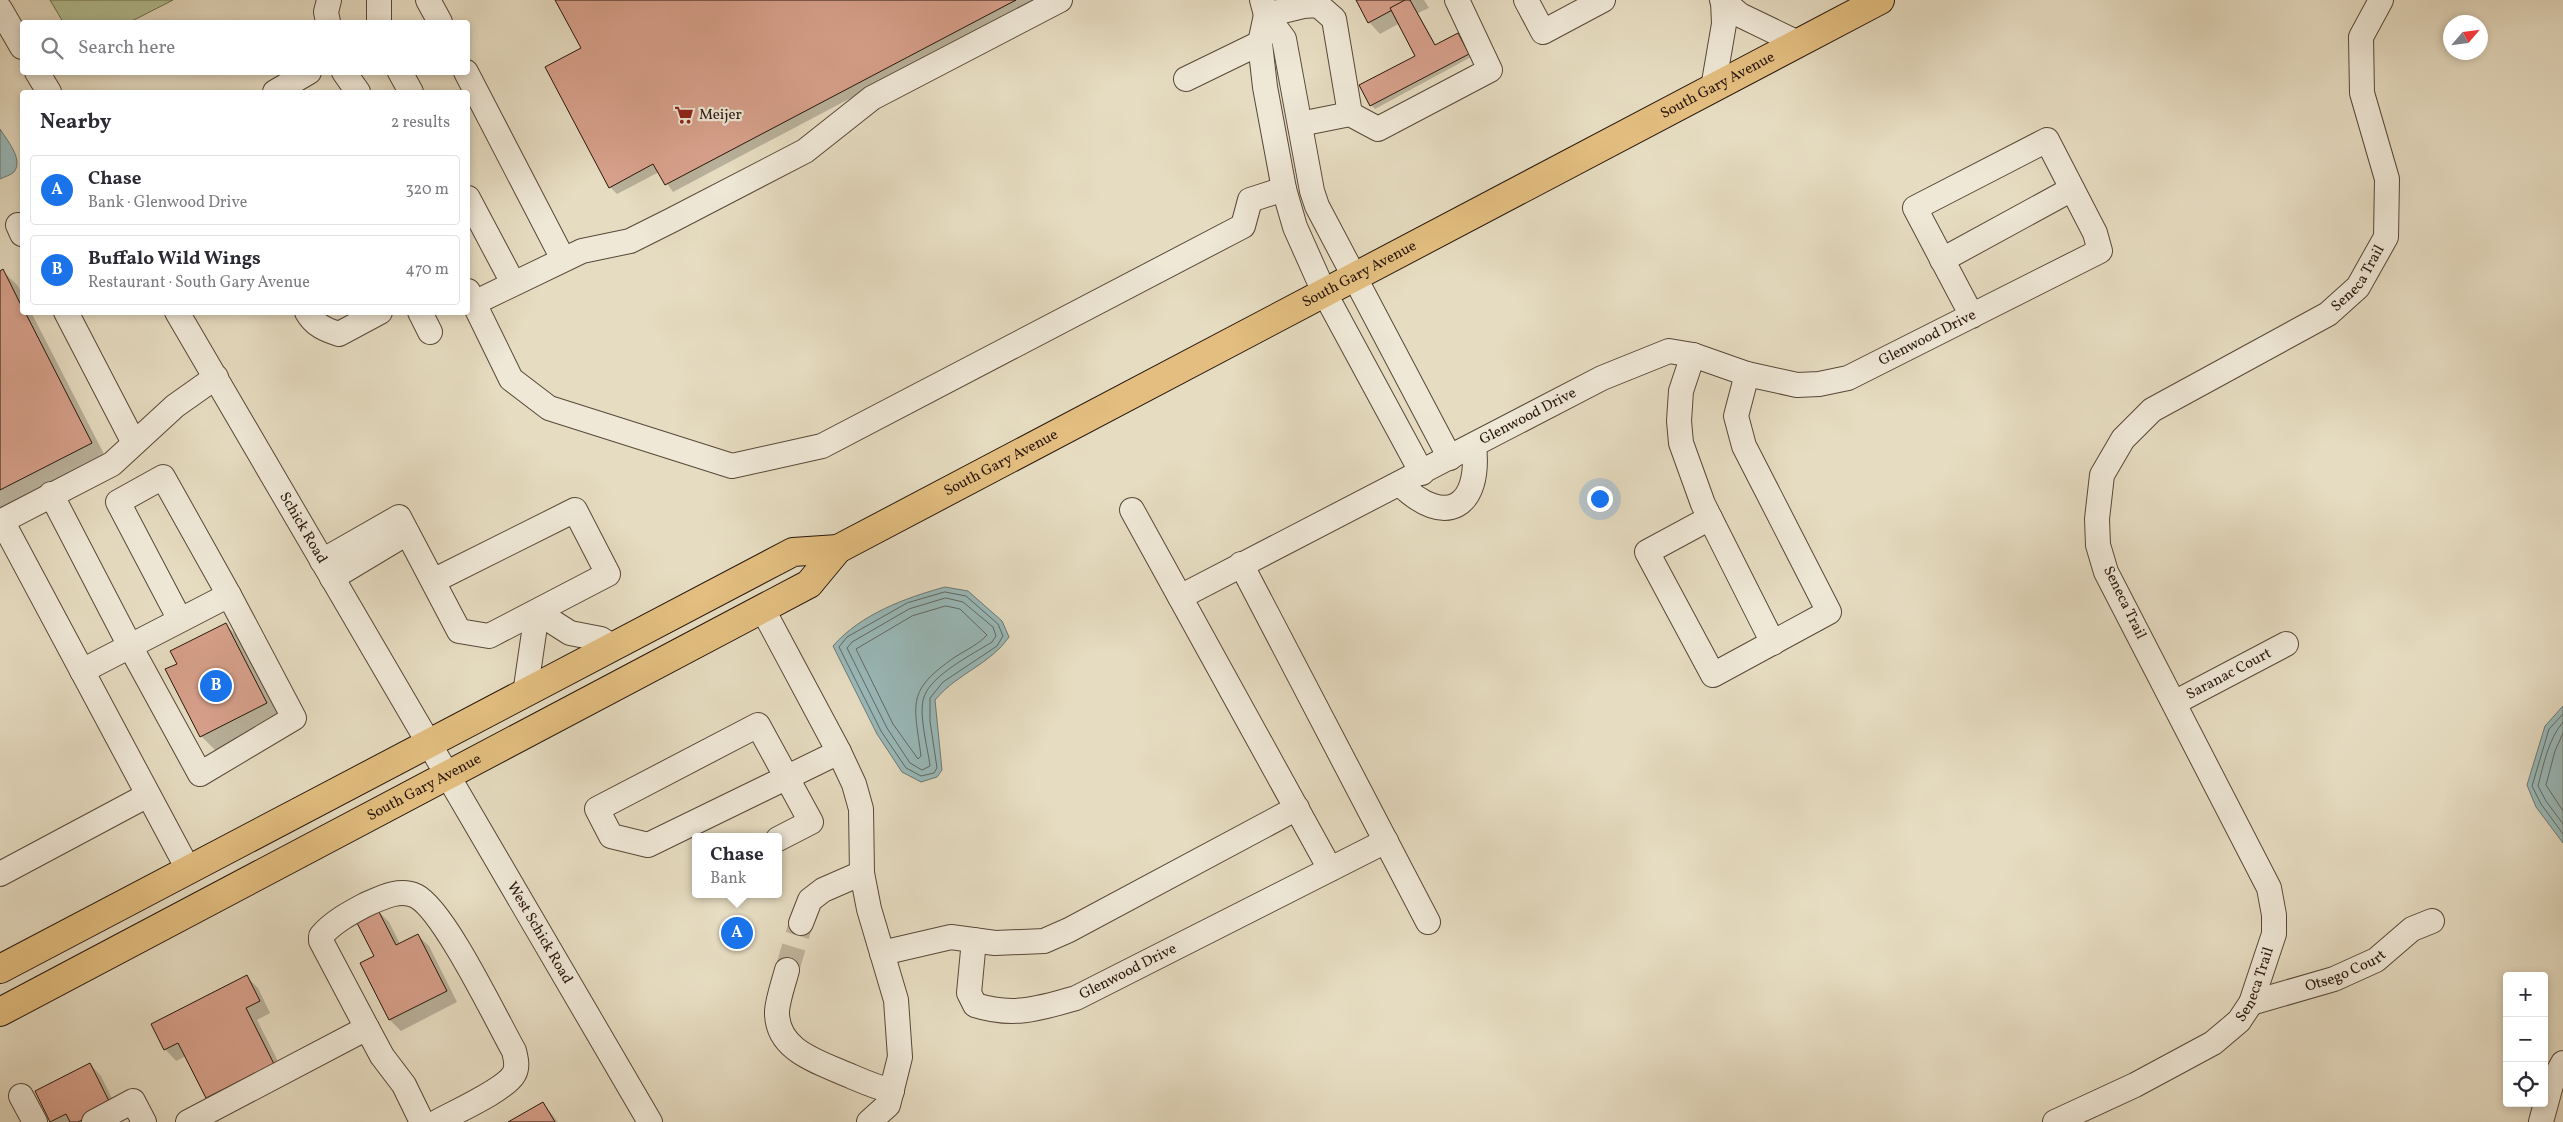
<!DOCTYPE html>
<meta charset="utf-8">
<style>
body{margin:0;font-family:Vollkorn,serif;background:#f2f2f3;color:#2b2b33}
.controls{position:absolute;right:15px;bottom:15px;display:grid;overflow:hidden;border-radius:5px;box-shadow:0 2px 8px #0003}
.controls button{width:45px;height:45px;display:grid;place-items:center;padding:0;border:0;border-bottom:1px solid #e1e1e2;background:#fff;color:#2b2b33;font:25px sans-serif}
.compass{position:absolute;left:2443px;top:15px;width:45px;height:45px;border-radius:50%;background:#fff;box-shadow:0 2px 8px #0003;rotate:62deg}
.you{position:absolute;left:1599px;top:498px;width:18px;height:18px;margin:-12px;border:4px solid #fff;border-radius:50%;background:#1a73e8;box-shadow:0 0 0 8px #1a73e833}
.badge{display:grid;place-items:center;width:32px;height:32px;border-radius:50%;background:#1a73e8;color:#fff;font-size:16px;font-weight:700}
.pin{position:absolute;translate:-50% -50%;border:2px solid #fff;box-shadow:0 1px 5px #0006}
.popup{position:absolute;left:692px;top:833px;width:90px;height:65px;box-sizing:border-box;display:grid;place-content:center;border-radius:5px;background:#fff;filter:drop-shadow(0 1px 4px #0005);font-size:16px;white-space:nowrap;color:#7c7c81}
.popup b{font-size:19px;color:#2b2b33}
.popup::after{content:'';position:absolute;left:50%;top:100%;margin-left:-10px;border:10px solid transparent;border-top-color:#fff}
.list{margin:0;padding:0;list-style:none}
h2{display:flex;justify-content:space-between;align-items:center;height:65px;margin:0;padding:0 20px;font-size:21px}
h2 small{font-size:16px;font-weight:400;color:#7c7c81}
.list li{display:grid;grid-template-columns:32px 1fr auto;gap:15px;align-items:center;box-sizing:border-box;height:70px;margin:0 10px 10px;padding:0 10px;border:1px solid #e1e1e2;border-radius:5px}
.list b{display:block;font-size:19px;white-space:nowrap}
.list p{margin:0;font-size:16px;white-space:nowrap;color:#7c7c81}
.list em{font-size:16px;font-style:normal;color:#7c7c81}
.icon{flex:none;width:28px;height:28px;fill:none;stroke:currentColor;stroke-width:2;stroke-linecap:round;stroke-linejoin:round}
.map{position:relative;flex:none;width:2563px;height:1122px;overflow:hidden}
.search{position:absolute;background:#fff;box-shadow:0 2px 8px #0003;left:20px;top:20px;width:450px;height:55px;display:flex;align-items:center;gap:12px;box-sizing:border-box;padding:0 18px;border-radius:5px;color:#7c7c81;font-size:19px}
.panel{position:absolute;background:#fff;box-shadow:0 2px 8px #0003;left:20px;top:90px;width:450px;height:225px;border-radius:5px}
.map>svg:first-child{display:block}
</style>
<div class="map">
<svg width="2563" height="1122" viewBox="0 0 2563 1122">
<rect width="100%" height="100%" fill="#e6dcc1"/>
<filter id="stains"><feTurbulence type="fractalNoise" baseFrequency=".004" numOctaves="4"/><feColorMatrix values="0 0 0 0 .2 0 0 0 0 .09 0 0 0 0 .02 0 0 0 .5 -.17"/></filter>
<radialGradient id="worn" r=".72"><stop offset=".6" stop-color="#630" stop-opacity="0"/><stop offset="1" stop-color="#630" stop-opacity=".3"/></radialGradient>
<polygon fill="#b3c194" stroke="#6e6c50" points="50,0 173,0 130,22 63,22"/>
<g fill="#99babb" stroke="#6c7875">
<path d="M 0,129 C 6,139 24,159 14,172 C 11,175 4,177 0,179 Z"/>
<path d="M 945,587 L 968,591 L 1002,621 L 1009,637 C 991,664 956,674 935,700 L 942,770 L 937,777 L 921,782 L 902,772 L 877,734 L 833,646 C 861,614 905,598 945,587 Z"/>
<polygon points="2563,706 2563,843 2536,807 2527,785 2545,726"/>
</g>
<g fill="#0003">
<polygon points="557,0 1036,0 673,192 659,172 617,194 610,187 582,48"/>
<polygon points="1357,0 1424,0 1429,8 1418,13 1436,46 1458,35 1471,57 1375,109 1371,105 1417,56 1400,23 1380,34 1369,22"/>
<polygon points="3,271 18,286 22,295 22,312 31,312 106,458 0,512 0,273"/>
<polygon points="226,625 241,640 281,718 216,751 201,736 178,664"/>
<polygon points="378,911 389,922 400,944 417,935 429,946 457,1002 401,1031 390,1020 375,957"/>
<polygon points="247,977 258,988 270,1013 257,1020 285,1075 218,1109 207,1097 186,1056 176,1061 165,1049"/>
<polygon points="90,1064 101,1076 121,1117 111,1122 52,1122"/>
<polygon points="543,1103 558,1122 511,1122"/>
</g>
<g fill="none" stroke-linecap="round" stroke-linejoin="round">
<g stroke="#606863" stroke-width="1">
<polygon points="945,592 966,596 998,624 1003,636 997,646 943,682 930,698 930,721 937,768 934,773 921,776 906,768 881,731 839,647 847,637 907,603"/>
<path d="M 946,598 L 963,602 L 993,627 L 996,636 L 992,642 C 973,654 931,675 924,697 C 918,713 928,749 930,766 L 922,770 L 910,763 L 887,728 L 847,648 L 852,642 L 909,609 Z"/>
<path d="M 946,606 L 960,609 L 987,635 C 979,644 966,650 955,657 C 906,691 914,702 921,756 L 918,759 L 893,724 L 856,649 L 912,616 Z"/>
<polyline points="2563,714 2549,729 2532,786 2541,804 2563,834"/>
<path d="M 2563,722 C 2548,740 2544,763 2538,786 L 2546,801 L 2563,824"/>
<polyline points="2563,733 2555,751 2546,785 2563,811"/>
</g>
</g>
<g fill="#d7a08b" stroke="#28160b">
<polygon points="555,0 1016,0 665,185 653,164 609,188 545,67 581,48"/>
<polygon points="1356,0 1411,0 1368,23"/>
<polygon points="1405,0 1410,0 1435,45 1458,33 1469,54 1370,106 1359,85 1415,56 1390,8"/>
<polygon points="3,269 22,307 22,312 25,312 92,443 0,490 0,271"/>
<polygon points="226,623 267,703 200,737 165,669 177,664 170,651"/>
<polygon points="378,910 396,945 418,934 447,991 389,1020 360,963 374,956 356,921"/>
<polygon points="247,975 260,1001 246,1008 274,1064 206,1098 178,1043 164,1050 151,1024"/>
<polygon points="90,1063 111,1105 78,1122 70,1122 66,1114 50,1122 35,1091"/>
<polygon points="543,1102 555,1122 508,1122"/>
</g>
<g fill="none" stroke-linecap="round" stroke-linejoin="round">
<polyline stroke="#c0b49d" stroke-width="24" stroke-dasharray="24 12" stroke-linecap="butt" points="787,970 801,923"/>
<g stroke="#584838" stroke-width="26">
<g id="minor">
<polyline points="428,0 440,22"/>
<polyline points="1262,0 1266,15 1284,39 1312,191 1317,206 1450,458"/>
<polyline points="1526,0 1543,32 1603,0"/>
<polyline points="1722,0 1740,15 1798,43"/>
<polyline points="0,9 22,47"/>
<polyline points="1266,15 1260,43 1265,87 1284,189 1295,227 1324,292 1422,473"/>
<polyline points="1266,15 1303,6 1318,5 1334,19 1350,114"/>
<polyline points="328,22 326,12 329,0"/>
<polyline points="379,22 379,0"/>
<polyline points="37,72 49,92"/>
<polyline points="344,72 358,92"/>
<polyline points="400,72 411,92"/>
<polyline points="466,72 563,259"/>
<polyline points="1186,79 1260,43"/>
<polyline points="1713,88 1724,24 1723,1"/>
<polyline points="275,92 309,72"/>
<polyline points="1300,124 1350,114 1378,129 1490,70 1457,0"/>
<polyline points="468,198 513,283"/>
<polyline points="18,225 22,234"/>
<polyline points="1942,260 2072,189"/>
<polyline points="468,291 511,379 549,408 732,466 822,446 1243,226 1250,200 1284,189"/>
<polyline points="474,303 582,251 630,241 672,220 805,151 872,98 1060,0"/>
<polyline points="66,312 134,443"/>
<path id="s1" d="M 177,312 L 650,1122"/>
<path d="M 307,312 C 314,325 326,330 339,334 L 380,312"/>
<polyline points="420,312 430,332"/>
<polyline points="1693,355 1681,391 1679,421 1681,443 1703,504 1773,643"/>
<path d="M 1400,484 C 1446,529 1481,507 1474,446"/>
<polyline points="51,494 130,646 200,774 294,718 229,595"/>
<polyline points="1132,510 1330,869"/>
<polyline points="1710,518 1647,552 1713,675 1829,612 1744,446 1736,416 1747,374"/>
<polyline points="2,521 188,869"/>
<polyline points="0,522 112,464 175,406 216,377"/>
<polyline points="322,561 399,517 459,631 489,636 608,574 575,510 433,581"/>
<polyline points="1241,564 1428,922"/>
<polyline points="332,578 407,533"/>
<path id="s2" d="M 1180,597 L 1602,378 L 1669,351 L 1693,355 L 1747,374 L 1797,385 L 1819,384 L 1848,378 L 2100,251 L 2095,233 L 2047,140 L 1915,208 L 1972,316"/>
<polyline points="762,608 839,752 854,784 861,809 862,873 869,909 896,1000 900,1057 888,1105 869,1122"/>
<polyline points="82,671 229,595 163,477 118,502 180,620"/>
<polyline points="525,694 537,612 570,633 601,639 613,647"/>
<path id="s3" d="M 2174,703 L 2286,644"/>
<polyline points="778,839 811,822 758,725 597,809 611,836 648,845 839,752"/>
<polyline points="0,874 148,795"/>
<polyline points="801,923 810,900 823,890 862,873"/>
<path id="s4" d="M 974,940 L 969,993 L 975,1005 C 1013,1017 1038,1009 1076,998 L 1386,841"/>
<polyline points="882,953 951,937 995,943 1044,941 1069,930 1297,808"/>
<path d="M 787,970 C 784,982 778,998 777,1011 C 776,1048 813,1060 841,1072 C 858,1079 874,1087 892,1091"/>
<path id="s5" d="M 2251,1003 L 2334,979 L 2376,960 L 2412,929 L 2432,921"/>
<path d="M 367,1028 L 321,941 L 321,936 C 333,922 350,913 365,905 C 381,898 399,888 416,896 C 444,910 496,1019 514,1051 C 516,1059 518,1067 514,1074 C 505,1090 455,1112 437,1122"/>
<polyline points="21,1096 35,1122"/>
<polyline points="94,1122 133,1101 144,1122"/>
<polyline points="188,1122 367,1028 382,1056 404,1085 422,1122"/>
<path id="s6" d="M 2055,1122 L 2135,1085 L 2213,1043 L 2239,1021 L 2251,1003 L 2274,934 L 2274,915 L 2269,888 L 2106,572 L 2098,545 L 2097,519 L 2102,475 L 2123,439 L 2152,410 L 2328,314 L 2358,287 L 2386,237 L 2387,179 L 2362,93 L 2361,37 L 2381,0"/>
<polyline points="2541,1122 2551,1085 2563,1063"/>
</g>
</g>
<g stroke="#28160b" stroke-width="30">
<g id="major">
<polyline points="0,969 793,552 838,549"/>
<path id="s7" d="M 0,1012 L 809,584 L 838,549 L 1880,0"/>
</g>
</g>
<use href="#minor" stroke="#efe8d7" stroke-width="24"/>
<use href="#major" stroke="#e3be80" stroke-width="28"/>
</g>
<defs>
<g id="supermarket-bare" transform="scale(1.5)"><path d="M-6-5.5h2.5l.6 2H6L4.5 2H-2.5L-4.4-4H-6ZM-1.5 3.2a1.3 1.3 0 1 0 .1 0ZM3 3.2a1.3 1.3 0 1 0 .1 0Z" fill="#8f2418" stroke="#efe8d7" stroke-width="2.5" paint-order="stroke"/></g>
</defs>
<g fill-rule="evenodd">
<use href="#supermarket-bare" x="684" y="115"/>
</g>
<g text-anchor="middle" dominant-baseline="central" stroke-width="4.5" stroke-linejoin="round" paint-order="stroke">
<g font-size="15" fill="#28160b" stroke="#efe8d7">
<text stroke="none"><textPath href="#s7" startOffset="1955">South Gary Avenue</textPath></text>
<text stroke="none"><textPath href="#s7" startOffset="1550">South Gary Avenue</textPath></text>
<text stroke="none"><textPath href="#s6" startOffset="1136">Seneca Trail</textPath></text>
<text stroke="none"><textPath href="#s2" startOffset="821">Glenwood Drive</textPath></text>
<text stroke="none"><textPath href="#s2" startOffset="392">Glenwood Drive</textPath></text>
<text stroke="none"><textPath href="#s7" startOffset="1145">South Gary Avenue</textPath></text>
<text stroke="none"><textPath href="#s1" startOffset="250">Schick Road</textPath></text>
<text transform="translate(2124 603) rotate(64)">Seneca Trail</text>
<text stroke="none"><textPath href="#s3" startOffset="62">Saranac Court</textPath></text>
<text stroke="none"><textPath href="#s7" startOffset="480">South Gary Avenue</textPath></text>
<text stroke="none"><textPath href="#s1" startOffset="719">West Schick Road</textPath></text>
<text stroke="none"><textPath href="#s5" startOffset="100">Otsego Court</textPath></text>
<text stroke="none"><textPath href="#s4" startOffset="228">Glenwood Drive</textPath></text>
<text stroke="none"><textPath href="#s6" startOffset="251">Seneca Trail</textPath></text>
</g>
<g font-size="15" fill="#28160b" stroke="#efe8d7" text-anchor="start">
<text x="699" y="115">Meijer</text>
</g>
</g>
<rect width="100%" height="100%" filter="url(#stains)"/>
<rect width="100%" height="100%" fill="url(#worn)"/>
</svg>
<div class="controls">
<button>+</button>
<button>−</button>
<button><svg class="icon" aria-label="locate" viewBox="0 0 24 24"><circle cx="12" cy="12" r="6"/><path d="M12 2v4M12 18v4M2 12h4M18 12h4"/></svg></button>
</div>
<svg class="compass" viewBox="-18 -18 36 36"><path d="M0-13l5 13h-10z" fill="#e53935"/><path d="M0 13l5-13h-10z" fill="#7c7c81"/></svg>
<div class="you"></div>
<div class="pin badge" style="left:737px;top:933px">A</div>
<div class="popup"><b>Chase</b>Bank</div>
<div class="pin badge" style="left:216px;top:686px">B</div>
<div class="search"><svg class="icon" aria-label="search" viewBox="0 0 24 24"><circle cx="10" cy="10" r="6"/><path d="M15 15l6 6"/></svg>Search here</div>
<section class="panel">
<h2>Nearby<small>2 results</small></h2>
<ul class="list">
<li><span class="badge">A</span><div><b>Chase</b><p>Bank · Glenwood Drive</p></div><em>320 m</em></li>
<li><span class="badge">B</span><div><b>Buffalo Wild Wings</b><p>Restaurant · South Gary Avenue</p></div><em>470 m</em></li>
</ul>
</section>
</div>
